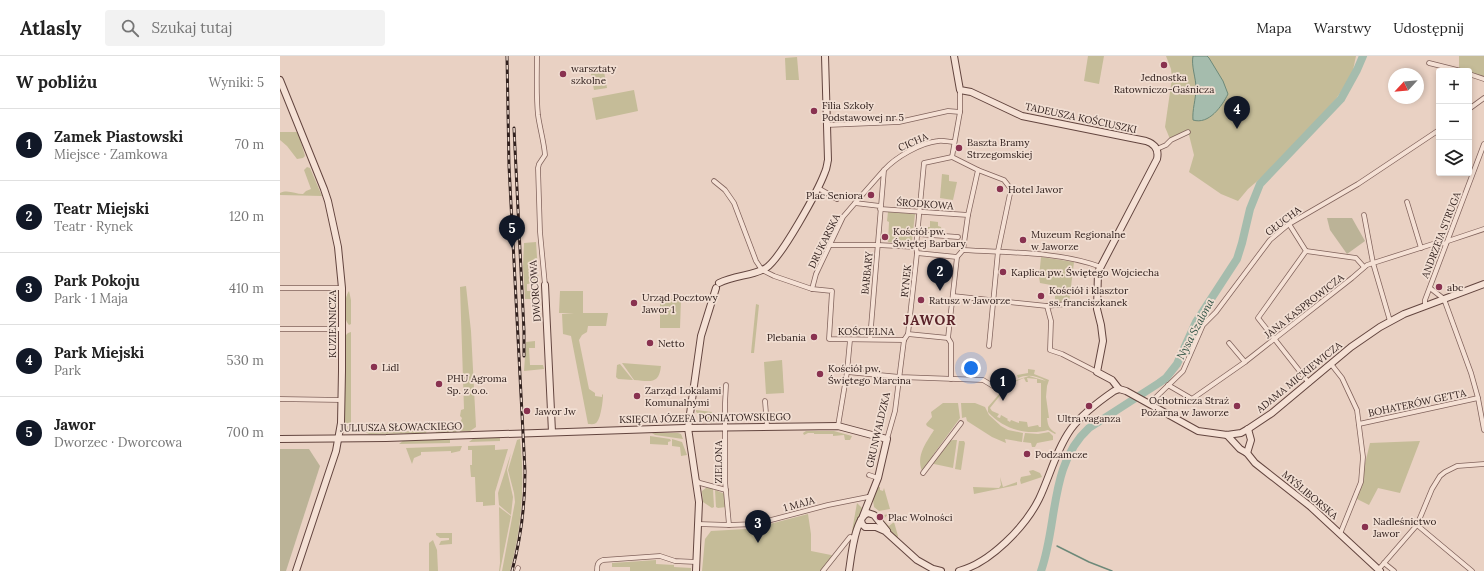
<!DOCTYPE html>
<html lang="pl">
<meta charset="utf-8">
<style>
body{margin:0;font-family:Lora,serif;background:#f2f2f2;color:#222}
.controls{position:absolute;right:12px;top:12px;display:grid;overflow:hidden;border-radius:4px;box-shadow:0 2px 6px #0003}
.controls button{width:36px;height:36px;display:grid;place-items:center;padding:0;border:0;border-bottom:1px solid #e0e0e0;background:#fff;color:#222;font:20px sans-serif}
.compass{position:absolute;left:1108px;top:12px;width:36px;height:36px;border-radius:50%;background:#fff;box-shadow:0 2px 6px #0003;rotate:244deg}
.you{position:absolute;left:691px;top:312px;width:14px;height:14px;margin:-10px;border:3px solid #fff;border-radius:50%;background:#1a73e8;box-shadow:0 0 0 6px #1a73e833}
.badge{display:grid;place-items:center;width:26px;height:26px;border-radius:50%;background:#111827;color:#fff;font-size:13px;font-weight:700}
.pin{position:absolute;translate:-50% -33px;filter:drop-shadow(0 1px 2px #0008)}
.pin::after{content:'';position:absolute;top:21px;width:14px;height:12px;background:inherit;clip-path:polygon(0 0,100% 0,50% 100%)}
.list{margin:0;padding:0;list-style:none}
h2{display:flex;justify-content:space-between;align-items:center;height:52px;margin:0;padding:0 16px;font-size:17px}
h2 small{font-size:13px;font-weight:400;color:#767676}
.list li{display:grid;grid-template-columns:26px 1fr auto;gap:12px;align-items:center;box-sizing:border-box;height:72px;padding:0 16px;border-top:1px solid #e0e0e0}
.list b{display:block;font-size:15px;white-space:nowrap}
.list p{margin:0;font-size:13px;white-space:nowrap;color:#767676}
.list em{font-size:13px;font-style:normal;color:#767676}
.icon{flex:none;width:22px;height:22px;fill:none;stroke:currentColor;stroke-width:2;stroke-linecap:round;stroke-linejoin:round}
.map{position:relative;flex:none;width:1204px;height:515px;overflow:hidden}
header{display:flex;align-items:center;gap:24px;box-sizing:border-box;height:56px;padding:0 20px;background:#fff;border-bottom:1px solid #e0e0e0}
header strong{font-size:19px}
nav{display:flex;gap:22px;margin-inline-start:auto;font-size:14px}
.search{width:280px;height:36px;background:#f2f2f2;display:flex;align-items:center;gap:10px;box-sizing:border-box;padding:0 14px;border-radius:4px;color:#767676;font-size:15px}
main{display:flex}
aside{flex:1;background:#fff}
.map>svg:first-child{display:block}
</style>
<header>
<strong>Atlasly</strong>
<div class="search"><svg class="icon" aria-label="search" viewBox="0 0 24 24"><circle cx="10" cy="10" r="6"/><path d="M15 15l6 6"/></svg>Szukaj tutaj</div>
<nav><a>Mapa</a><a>Warstwy</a><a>Udostępnij</a></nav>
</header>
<main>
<aside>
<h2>W pobliżu<small>Wyniki: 5</small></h2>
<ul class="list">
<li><span class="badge">1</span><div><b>Zamek Piastowski</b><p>Miejsce · Zamkowa</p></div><em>70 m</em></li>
<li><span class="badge">2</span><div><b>Teatr Miejski</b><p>Teatr · Rynek</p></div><em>120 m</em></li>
<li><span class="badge">3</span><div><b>Park Pokoju</b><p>Park · 1 Maja</p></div><em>410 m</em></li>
<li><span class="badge">4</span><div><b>Park Miejski</b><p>Park</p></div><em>530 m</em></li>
<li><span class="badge">5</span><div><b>Jawor</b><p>Dworzec · Dworcowa</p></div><em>700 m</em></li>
</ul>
</aside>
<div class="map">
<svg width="1204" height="515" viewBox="0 0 1204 515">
<rect width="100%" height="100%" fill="#e9d1c3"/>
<g fill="#c5bc98">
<polygon points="808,0 824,0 819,28 804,25"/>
<polygon points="886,0 1076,0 1072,19 1056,43 1030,72 982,121 968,133 958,145 941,138 909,116 914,99 908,75 890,83 885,71 892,22 891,13"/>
<polygon points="1179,0 1204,0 1204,21 1179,12"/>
<polygon points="517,1 519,24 506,24 505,2"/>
<polygon points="323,10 327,32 314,34 310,13"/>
<polygon points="354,34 358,55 316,64 312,42"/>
<polygon points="0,76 18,76 25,100 23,102 17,103 7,90 0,84"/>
<path d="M 27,111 L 30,112 L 42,140 L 0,139 L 0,137 C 8,133 15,138 23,138 L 26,135 L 31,133 L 24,114 Z"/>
<polygon points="662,118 669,119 669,125 677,126 673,144 660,142"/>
<polygon points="608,156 635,158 632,185 628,188 608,186 609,166 607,165"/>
<polygon points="650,165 658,166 658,170 661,171 662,177 647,177 648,171 650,171"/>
<polygon points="256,186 259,231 257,227 247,228 247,235 253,235 251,239 253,243 245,243 243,210 244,187"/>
<polygon points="761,201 794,206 789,247 775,249 775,232 771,229 760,227 759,221"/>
<polygon points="186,230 191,275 196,371 190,375 156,377 155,370 157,370 157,374 178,373 182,362 180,360 181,354 184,353 180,231"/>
<path d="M 69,235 L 71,244 L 71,268 L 69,269 C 62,262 64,242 69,235 Z"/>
<path d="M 280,235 L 303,235 L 303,257 L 328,257 L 326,270 L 308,270 L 307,276 L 302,279 L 299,284 L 309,333 L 315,337 L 315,340 L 322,341 L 322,338 L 323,339 C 323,344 321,361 317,366 C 315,369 311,368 308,368 L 291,280 L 283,278 L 282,258 L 294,257 L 279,257 Z"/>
<polygon points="380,243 401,243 400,272 380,272"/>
<polygon points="476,248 479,249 474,297 471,297"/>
<polygon points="71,276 71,376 67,373 65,366 63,366 64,281 68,277"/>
<polygon points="255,285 255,292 249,292 250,309 263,309 264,313 244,315 246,286"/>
<polygon points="502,304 504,337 486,338 484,306"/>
<path d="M 342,307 L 381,310 C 379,329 370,325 354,324 Z"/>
<polygon points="340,308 353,324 338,323 336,321 337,309"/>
<path d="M 748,313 L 755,314 L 754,318 L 769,324 L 767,330 L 766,341 L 769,362 L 767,362 C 768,370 769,373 776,377 L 775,378 L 768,374 C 747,380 723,373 708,356 L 708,351 L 721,336 L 722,337 L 710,352 L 712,355 L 719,358 L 717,361 L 720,362 L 721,359 L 728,363 L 727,364 L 730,366 L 731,364 L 739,367 L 739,365 L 747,366 L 748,371 L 758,369 L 759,371 L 761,371 L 761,327 L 757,327 L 757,323 L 747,322 L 748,326 L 746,326 L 744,322 L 732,327 L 725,334 L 722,333 L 731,326 L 749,320 L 766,325 C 757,320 748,318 738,322 L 737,319 L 748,317 Z"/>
<path d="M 663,347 L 678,347 L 680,362 L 653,399 L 655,401 L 642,415 C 636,399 646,387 654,374 L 647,370 L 646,368 L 652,361 L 651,356 Z"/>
<polygon points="681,347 695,347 705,351 709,359 721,370 728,374 743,377 742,386 725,383 726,387 712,381 687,365 686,361 682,362"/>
<polygon points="416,354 432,356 432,367 416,356"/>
<polygon points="147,375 146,377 89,378 85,376"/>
<polygon points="526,375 554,375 572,380 570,384 565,384 564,379 553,380 553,378 534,378 534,377 528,377 524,379 523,377"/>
<polygon points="769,376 773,380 773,384 757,387 755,391 752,391 751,387 743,386 745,377 758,378"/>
<polygon points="372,377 398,377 401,378 403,383 375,379"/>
<polygon points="370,380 390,383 391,385 388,386 388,389 370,388"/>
<polygon points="220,381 220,385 189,386 194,382"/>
<polygon points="170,383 170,387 119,388 124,384"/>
<path d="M 240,383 C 245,428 242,471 230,515 L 222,515 L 235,446 L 234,437 L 228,414 L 237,384 Z"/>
<polygon points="392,383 402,386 407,399 401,400 400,391 392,390"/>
<polygon points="673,384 677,384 673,412 654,408 653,407 670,385"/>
<polygon points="679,385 684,385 685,387 681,414 675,413"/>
<polygon points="1140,385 1120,437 1098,432 1089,449 1075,442 1079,432 1090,387"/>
<polygon points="215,389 215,394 228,393 215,436 215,449 203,450 203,446 196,446 195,421 191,421 190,409 192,409 192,394 188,394 188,390"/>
<polygon points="182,390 180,395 171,397 171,395 141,396 141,399 134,402 132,408 126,392"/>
<polygon points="231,397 227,414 233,441 231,459 219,449 218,437"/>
<polygon points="753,414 760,417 762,421 741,428 740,424 741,421 751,419 749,415"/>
<polygon points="720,421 723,431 737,426 737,429 694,438 693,431 719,432 721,429"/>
<polygon points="427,431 433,433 434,451 432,452 423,446 422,435"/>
<polygon points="598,431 600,431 600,434 603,435 604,432 610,453 599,455 594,451 593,444"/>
<polygon points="435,434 445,438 446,451 438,452 436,451"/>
<polygon points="577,447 583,453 573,476 572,475"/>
<polygon points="219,451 231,460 220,515 219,515 220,507"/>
<polygon points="528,458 531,478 531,495 551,499 557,502 545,515 422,515 425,483 431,475 466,473 486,469"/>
<polygon points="608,458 603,464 609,470 614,466 618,480 617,482 599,462 600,460"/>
<polygon points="156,477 172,477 172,488 159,489 161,485 169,484 169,482 160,482 156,479"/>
<polygon points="153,484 157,494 158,515 149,515 149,487"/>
<polygon points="376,504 376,508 394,509 394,511 411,512 411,515 350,515 350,511 332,511 332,507"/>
</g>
<g fill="#bbb397">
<polygon points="1047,162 1072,162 1085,185 1067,198 1050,174"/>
<polygon points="0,393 29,393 40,410 6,515 0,515"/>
</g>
<path fill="#a5bcad" stroke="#6d8979" d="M 913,0 L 927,0 L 929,2 L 943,25 L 948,38 C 942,50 929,69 913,64 C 912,54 916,43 916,32 C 916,22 911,10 913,0 Z"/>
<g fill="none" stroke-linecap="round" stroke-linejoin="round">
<polyline stroke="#6d8979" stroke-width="1.5" points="777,490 809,506 832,515"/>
<path stroke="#a5bcad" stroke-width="8" d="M 761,515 C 778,468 769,408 809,372 L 879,327 L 886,322 L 897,308 L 916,266 L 957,203 L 962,187 L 970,153 L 980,128 L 1061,43 L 1077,14 L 1083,0"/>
<g stroke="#81635c" stroke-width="5.5">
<g id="street">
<path d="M 257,0 C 257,20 256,40 258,59 C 260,73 264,86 265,99 L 259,108 L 258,112 L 260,176 L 265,229"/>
<polyline points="1149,7 1181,15"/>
<polyline points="1189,18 1204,23"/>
<polyline points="1189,53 1204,42"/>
<polyline points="547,69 619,66 668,55 680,56"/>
<polyline points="877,93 886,89 891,84 908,76"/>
<polyline points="672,101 644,107 636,191 637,197 677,201 683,194"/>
<polyline points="672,101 698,114 688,159 683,194"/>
<polyline points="672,101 680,56 680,34"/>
<path d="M 604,114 C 616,101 640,87 658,85 C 663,84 669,86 674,86"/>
<polyline points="698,114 724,124 731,133 718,195 709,290"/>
<polyline points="434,125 445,134 454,147 476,205 482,214 494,220 532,233 552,235 549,283 624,284"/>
<polyline points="538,132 557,143"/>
<polyline points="1127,146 1141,192"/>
<polyline points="600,153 688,159"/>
<polyline points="1084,159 1093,207 1110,265"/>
<polyline points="1009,168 1026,195 978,262 1029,327"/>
<polyline points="637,178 678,181"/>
<polyline points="1168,185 1204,173"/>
<polyline points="551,189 598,189 636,191"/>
<path d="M 683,194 C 729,197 777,195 821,211"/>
<polyline points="1026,195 1076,202 1084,211"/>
<polyline points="0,232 62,232"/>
<polyline points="1150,232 1164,243 1191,317 1198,342 1204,374"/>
<polyline points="532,233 536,218 563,161 575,147"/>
<polyline points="673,240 767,250 786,248"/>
<polyline points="767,250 771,265 770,294 782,298 817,316"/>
<polyline points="1145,250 1145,244 1204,88"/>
<polyline points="0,273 62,273"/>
<polyline points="628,278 668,282"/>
<polyline points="590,283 604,114 575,147 600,150"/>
<polyline points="624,284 628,278 637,197"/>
<polyline points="949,287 965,306"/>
<polyline points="1051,308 1062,322 1077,354 1083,401 1081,426 1060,478"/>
<polyline points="567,316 620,321 703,324 723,336"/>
<polyline points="671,323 671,287 668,282 677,201"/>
<polyline points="446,329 445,347 445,425 449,469"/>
<polyline points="888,329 912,343 965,306 1072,222 1087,209 1159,186 1166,188"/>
<polyline points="0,343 61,344"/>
<polyline points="485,345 487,370"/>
<polyline points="869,348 903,315 923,269 936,256 990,184 1009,168 1078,128 1159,74"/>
<polyline points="1079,368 1198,342"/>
<polyline points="558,370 567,316 570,284"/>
<polyline points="607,383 615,355 624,284"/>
<polyline points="643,417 681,367"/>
<polyline points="589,419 598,422"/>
<polyline points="415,424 420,427 446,434"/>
<polyline points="418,468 449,469 476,468 548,449 588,441 589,443"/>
<polyline points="1137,469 1192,515"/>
<polyline points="1104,507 1114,515"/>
<polyline points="1098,514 1137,469 1152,433 1160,420 1165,416 1177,410 1204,408"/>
<polyline points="237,515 238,512"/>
<path d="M 317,515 C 317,510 317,506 323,504 L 380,500 L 395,505 L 416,506"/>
<polyline points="543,515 570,481 575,482"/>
</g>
</g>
<g stroke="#63453f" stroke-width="8">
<g id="secondary">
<path d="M 674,0 L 680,34 L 691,36 L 742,60 L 866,85 C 875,88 879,94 877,103 L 818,216 L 817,253 L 821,269 L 823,285 L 817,316 L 832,324 L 839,333"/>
<polyline points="0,24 44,133 48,145 58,191 62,232 62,315 61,367 56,395 16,515"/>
<path d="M 439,227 C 455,219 473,220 486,212 C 501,202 538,135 545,116 C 547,112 547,108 548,104 L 545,0"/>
<polyline points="265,229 272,376"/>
<polyline points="947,379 960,393 967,397 975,407 1031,451 1100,515"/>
<polyline points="0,383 106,382 405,372 558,370 607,383 598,422 583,460"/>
<polyline points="967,397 971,384 968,373"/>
<polyline points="581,464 582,468 585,471 596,471 605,475 637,504 653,513 661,515"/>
<polyline points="416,515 419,446 408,372 421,280 436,232"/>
<path d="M 569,515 C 571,502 575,461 588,457 L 594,459 L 607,475"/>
<path d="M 679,515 C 710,507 745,471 759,443 C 770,420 776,394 791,373 C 802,358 818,346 834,335 L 839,333 L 846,335 L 918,375 L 947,379 L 961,377 L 968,373 L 992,357 L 1071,291 L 1100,271 L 1124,258 L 1204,228"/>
</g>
</g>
<use href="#street" stroke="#f5e1d5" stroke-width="4"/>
<use href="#secondary" stroke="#f5e1d5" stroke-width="6"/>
<g stroke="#32211e" stroke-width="3">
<g id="rail">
<path d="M 227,0 L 229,110 L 245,415 C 245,449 241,482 232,515"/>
<polyline points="234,72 244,275 244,300"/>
</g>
</g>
<use href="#rail" stroke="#f1ded2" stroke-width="1.5" stroke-dasharray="4.5" stroke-linecap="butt"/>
</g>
<g fill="#893250" stroke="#f1ded2" stroke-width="1.5">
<circle cx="884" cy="9" r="4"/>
<circle cx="283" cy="18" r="4"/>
<circle cx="534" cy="55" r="4"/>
<circle cx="679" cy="92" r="4"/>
<circle cx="720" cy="133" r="4"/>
<circle cx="591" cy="139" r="4"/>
<circle cx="605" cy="181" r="4"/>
<circle cx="743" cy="184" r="4"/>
<circle cx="723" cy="216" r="4"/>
<circle cx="1159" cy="231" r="4"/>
<circle cx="761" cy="240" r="4"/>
<circle cx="641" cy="244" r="4"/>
<circle cx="354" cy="247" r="4"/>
<circle cx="534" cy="281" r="4"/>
<circle cx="370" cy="287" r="4"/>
<circle cx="94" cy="311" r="4"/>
<circle cx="540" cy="318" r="4"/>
<circle cx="159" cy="328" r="4"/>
<circle cx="357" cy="340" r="4"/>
<circle cx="809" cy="350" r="4"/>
<circle cx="957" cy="350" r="4"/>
<circle cx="247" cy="355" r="4"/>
<circle cx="747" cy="398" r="4"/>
<circle cx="600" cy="461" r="4"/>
<circle cx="1085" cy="471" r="4"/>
</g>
<g text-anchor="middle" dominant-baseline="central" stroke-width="3.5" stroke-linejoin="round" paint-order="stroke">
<g font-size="10" fill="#32211e" stroke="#f1ded2" text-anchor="start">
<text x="291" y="12">warsztaty<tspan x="291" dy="12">szkolne</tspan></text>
<text x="884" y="21" text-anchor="middle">Jednostka<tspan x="884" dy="12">Ratowniczo-Gaśnicza</tspan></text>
<text x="542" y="49">Filia Szkoły<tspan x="542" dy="12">Podstawowej nr 5</tspan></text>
<text x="687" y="86">Baszta Bramy<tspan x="687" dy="12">Strzegomskiej</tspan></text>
<text x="728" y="133">Hotel Jawor</text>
<text x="583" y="139" text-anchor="end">Plac Seniora</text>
<text x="613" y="175">Kościół pw.<tspan x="613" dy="12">Świętej Barbary</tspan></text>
<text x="751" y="178">Muzeum Regionalne<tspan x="751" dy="12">w Jaworze</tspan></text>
<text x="731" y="216">Kaplica pw. Świętego Wojciecha</text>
<text x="1167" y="231">abc</text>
<text x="769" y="234">Kościół i klasztor<tspan x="769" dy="12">ss. franciszkanek</tspan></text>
<text x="362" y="241">Urząd Pocztowy<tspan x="362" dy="12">Jawor 1</tspan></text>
<text x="649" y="244">Ratusz w Jaworze</text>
<text x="526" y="281" text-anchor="end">Plebania</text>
<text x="378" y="287">Netto</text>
<text x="102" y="311">Lidl</text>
<text x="548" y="312">Kościół pw.<tspan x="548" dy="12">Świętego Marcina</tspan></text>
<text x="167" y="322">PHU Agroma<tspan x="167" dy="12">Sp. z o.o.</tspan></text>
<text x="365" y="334">Zarząd Lokalami<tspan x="365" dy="12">Komunalnymi</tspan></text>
<text x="949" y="344" text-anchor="end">Ochotnicza Straż<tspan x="949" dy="12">Pożarna w Jaworze</tspan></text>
<text x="255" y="355">Jawor Jw</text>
<text x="809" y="362" text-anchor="middle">Ultra vaganza</text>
<text x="755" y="398">Podzamcze</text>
<text x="608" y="461">Plac Wolności</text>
<text x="1093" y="465">Nadleśnictwo<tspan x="1093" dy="12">Jawor</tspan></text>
</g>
<g font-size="10" fill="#32211e" stroke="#f1ded2">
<text transform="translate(801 62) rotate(12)">TADEUSZA KOŚCIUSZKI</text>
<text transform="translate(633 86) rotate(-24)">CICHA</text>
<text transform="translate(645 148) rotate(4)">ŚRODKOWA</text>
<text transform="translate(1003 165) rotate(-37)">GŁUCHA</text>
<text transform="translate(1161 179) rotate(-69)">ANDRZEJA STRUGA</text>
<text transform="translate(544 185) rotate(-64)">DRUKARSKA</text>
<text transform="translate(587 217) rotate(-84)">BARBARY</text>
<text transform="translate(626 225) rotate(-84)">RYNEK</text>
<text transform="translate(255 235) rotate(-94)">DWORCOWA</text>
<text transform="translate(1024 250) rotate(-38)">JANA KASPROWICZA</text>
<text transform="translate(52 268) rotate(-90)">KUZIENNICZA</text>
<text x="586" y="275">KOŚCIELNA</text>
<text transform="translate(1019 321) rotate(-39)">ADAMA MICKIEWICZA</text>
<text transform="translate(1137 347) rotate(-12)">BOHATERÓW GETTA</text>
<text transform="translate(425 362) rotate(-1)">KSIĘCIA JÓZEFA PONIATOWSKIEGO</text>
<text transform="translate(121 371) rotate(-1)">JULIUSZA SŁOWACKIEGO</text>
<text transform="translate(598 374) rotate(-77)">GRUNWALDZKA</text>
<text transform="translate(438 406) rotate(-90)">ZIELONA</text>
<text transform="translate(1030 439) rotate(40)">MYŚLIBORSKA</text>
<text transform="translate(519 448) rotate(-15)">1 MAJA</text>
</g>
<g font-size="11" font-style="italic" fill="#2f5143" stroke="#f1ded2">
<text transform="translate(915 273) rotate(-62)">Nysa Szalona</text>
</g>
<g font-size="14" font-weight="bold" letter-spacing="1" fill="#5a2229" stroke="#f1ded2">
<text x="650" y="264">JAWOR</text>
</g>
</g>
</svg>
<div class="controls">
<button>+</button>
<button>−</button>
<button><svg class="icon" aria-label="layers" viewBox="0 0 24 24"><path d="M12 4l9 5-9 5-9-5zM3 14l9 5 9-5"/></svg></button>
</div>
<svg class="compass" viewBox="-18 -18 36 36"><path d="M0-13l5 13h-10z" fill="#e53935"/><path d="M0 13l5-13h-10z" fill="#767676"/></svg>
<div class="you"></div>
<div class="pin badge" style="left:723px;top:345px">1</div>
<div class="pin badge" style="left:660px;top:235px">2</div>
<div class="pin badge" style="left:478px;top:487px">3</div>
<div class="pin badge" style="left:957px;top:73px">4</div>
<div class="pin badge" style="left:232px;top:192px">5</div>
</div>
</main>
